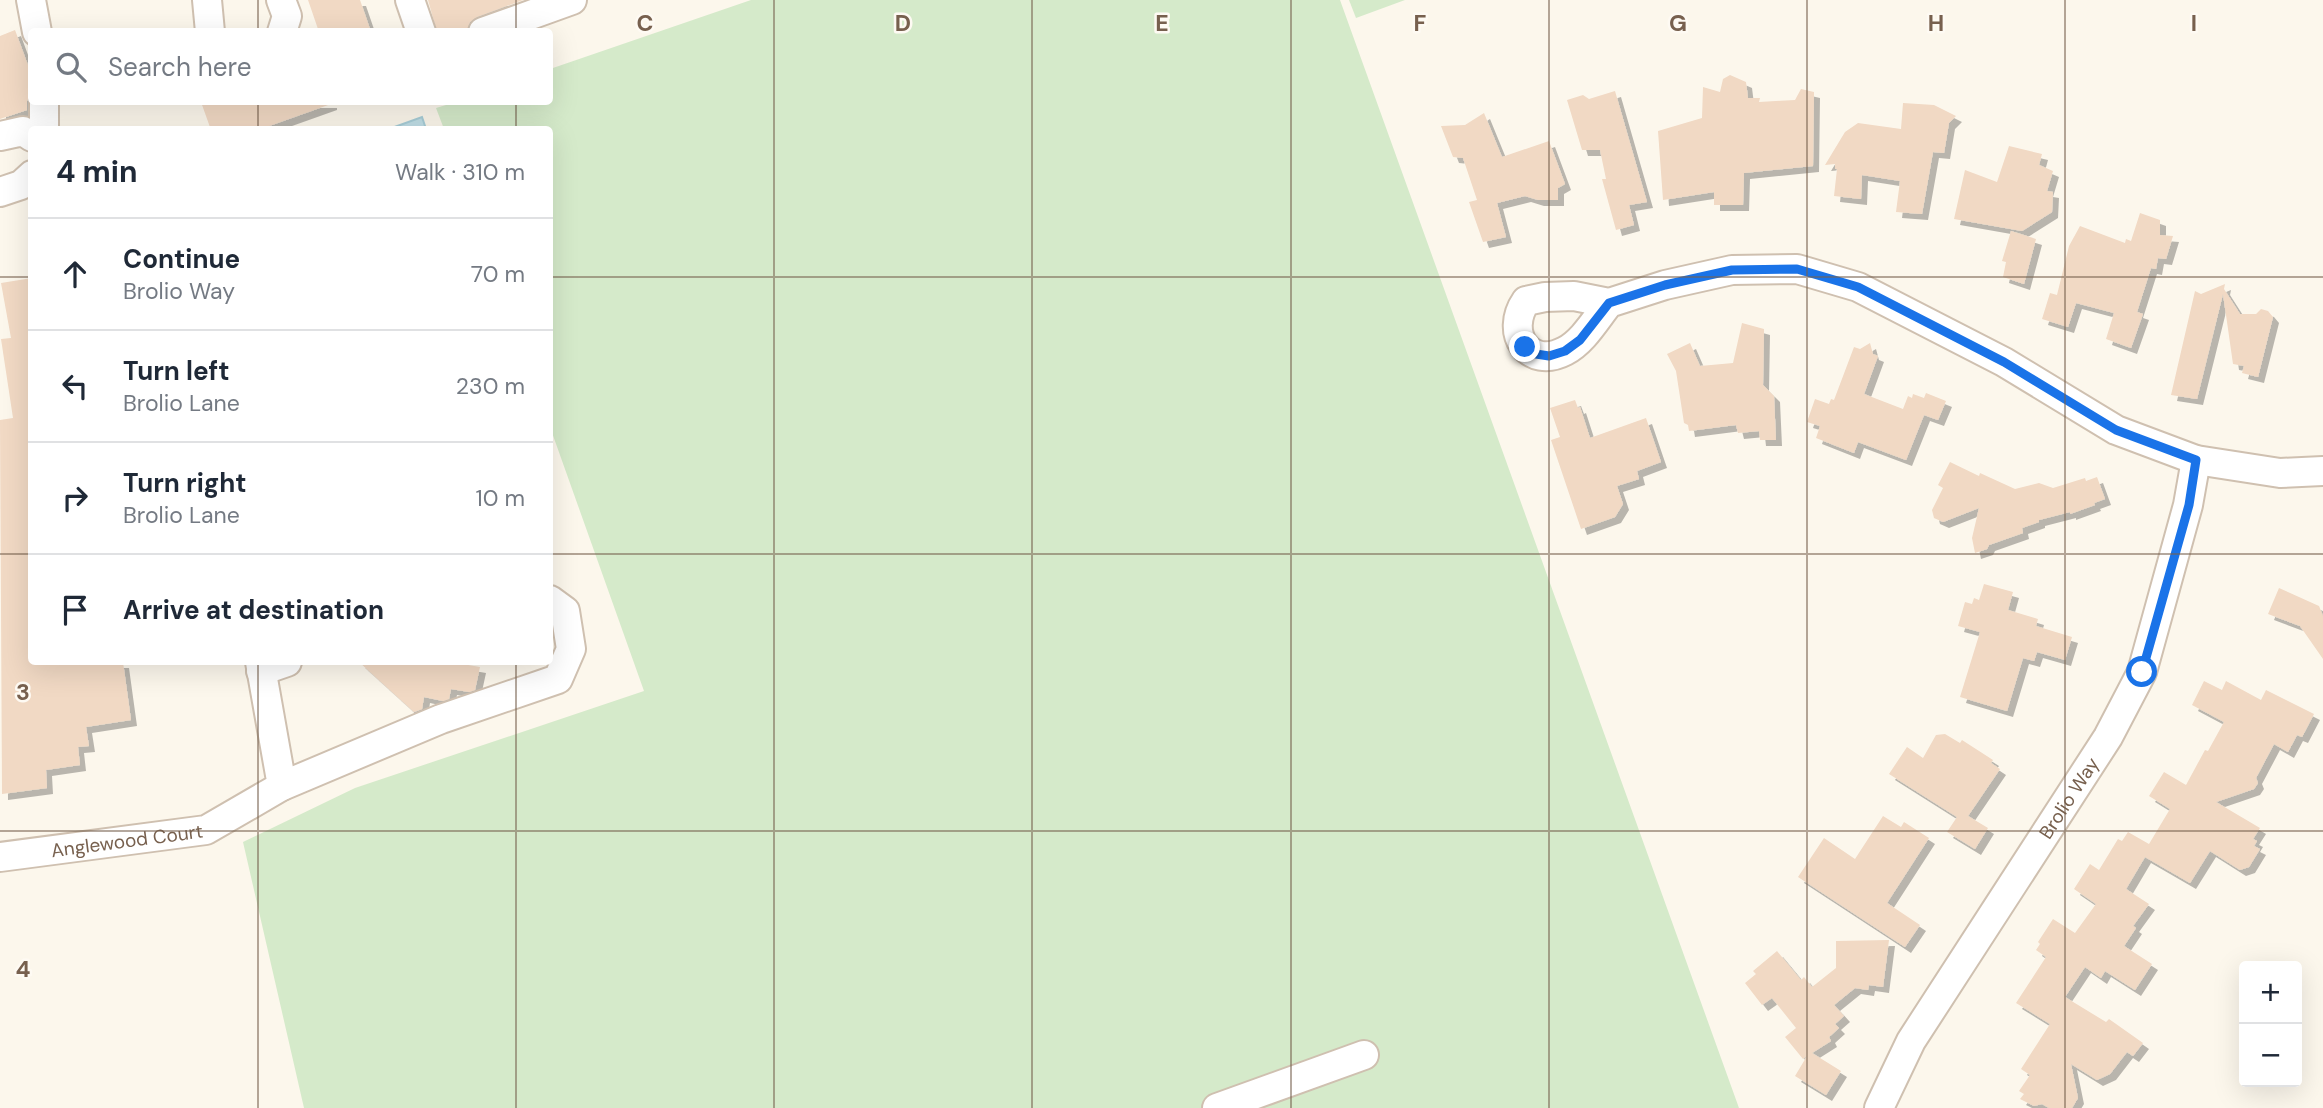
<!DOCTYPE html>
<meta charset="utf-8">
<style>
body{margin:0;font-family:"DM Sans",sans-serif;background:#f2f2f3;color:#1f2937}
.controls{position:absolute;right:21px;bottom:21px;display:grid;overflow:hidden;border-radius:7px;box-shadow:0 7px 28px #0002}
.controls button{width:63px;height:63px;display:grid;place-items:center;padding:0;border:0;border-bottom:2px solid #e0e1e3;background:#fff;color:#1f2937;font:35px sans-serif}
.stop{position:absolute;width:21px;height:21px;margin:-16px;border:5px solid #1a73e8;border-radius:50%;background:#fff}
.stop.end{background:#1a73e8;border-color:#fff;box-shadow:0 2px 7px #0008}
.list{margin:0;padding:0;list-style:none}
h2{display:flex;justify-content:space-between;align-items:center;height:91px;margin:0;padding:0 28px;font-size:30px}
h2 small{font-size:23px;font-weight:400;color:#747a83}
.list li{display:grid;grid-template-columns:46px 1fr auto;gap:21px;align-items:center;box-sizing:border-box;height:112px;padding:0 28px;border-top:2px solid #e0e1e3}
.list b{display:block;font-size:26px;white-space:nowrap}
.list p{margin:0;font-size:23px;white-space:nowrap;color:#747a83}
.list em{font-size:23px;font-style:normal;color:#747a83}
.icon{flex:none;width:38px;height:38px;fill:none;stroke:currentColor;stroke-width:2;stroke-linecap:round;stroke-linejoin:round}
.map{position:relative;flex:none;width:2323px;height:1108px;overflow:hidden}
.search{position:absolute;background:#fff;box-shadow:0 7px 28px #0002;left:28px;top:28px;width:525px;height:77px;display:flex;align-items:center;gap:18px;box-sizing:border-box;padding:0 24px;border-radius:7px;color:#747a83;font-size:26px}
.panel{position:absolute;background:#fff;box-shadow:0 7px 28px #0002;left:28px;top:126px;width:525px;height:539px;border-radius:7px}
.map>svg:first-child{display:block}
</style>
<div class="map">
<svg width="2323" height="1108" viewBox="0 0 2323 1108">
<defs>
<filter id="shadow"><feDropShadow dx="6" dy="6" stdDeviation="0" flood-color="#0004"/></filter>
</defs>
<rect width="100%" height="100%" fill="#fcf7ec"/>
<g fill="#d5eaca">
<polygon points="751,0 1340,0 1739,1108 304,1108 243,842 355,788 644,691 550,427 550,130 444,129 436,108 456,102 550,102 550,69"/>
<polygon points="1349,0 1405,0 1356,18"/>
</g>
<polygon fill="#c0dee6" stroke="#a7cdd7" stroke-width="2" points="422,117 426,129 389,129"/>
<g fill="#f1d9c4" filter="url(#shadow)">
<polygon points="308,0 360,0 371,32 319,32"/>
<polygon points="428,0 523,0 477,17 470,22 467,30 462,32 437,32"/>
<polygon points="15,30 32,76 32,92 27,101 27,110 0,119 0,36"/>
<polygon points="1730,75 1746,82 1748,98 1760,98 1759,102 1795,100 1801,89 1814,92 1813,166 1744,173 1743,205 1714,205 1714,192 1663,200 1658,131 1702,118 1703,87 1720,92 1723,79"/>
<polygon points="1615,91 1647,202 1629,205 1634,225 1616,230 1602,179 1606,179 1600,150 1582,150 1567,100 1583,95 1589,99"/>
<polygon points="201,102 331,102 331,104 258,130 211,130"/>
<polygon points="1903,103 1934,105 1956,116 1949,123 1944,153 1933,152 1922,214 1896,212 1900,181 1862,175 1861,199 1834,196 1837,169 1835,169 1835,164 1825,165 1845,132 1858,123 1901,129"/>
<polygon points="1484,113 1502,157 1549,141 1565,184 1558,188 1558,200 1538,200 1525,196 1497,203 1506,237 1483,242 1469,202 1477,200 1463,158 1453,157 1441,126 1465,125"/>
<polygon points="2009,146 2042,154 2039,165 2053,171 2047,191 2053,192 2052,212 2022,231 1954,219 1965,170 1997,182"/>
<polygon points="2140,213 2160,220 2160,235 2173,236 2166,259 2158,258 2156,269 2151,268 2137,312 2143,314 2131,348 2106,339 2114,313 2076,303 2068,327 2042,319 2050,293 2057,295 2069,246 2080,226 2125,243 2126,239 2131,241"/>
<polygon points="2011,231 2036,239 2024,284 2003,277 2006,262 2002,261"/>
<polygon points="32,278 32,662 123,662 131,720 86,727 89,746 78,747 80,765 46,770 47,788 2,794 0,420 13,418 1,339 11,338 1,283"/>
<polygon points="2225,284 2224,289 2240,314 2256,314 2261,309 2268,311 2273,317 2258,377 2242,373 2244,366 2233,364 2223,294 2197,399 2171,395 2195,291 2201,294"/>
<polygon points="1742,323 1764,329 1763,385 1774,396 1776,440 1760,440 1759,431 1738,433 1736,425 1689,431 1688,425 1684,423 1676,371 1667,354 1690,343 1700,366 1733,363"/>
<polygon points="1870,343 1873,354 1878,356 1864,394 1903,409 1908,396 1912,398 1913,394 1924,398 1926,393 1946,401 1938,420 1924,415 1906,460 1858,442 1854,453 1816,438 1820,426 1807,422 1815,399 1829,404 1831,399 1834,400 1854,347 1860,349"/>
<polygon points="1575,400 1578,408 1580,407 1590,438 1646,418 1661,462 1637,471 1639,479 1617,486 1623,504 1615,517 1581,529 1551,440 1560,437 1550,408"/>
<polygon points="1950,462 1979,476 1980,473 2015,489 2039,483 2053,488 2085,478 2086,481 2097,477 2105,499 2094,503 2095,505 2070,514 2070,512 2039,520 2039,522 2022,528 2023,533 1989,545 1987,549 1975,553 1972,538 1979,508 1943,522 1934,518 1932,510 1943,488 1938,485"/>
<polygon points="1984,584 2013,592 2008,610 2038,619 2036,626 2072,637 2065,660 2037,652 2034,661 2023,658 2007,711 1960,697 1980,632 1958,626 1965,602 1972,604 1974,598 1979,600"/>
<polygon points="2279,588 2319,606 2323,616 2323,659 2300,626 2268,614"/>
<polygon points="359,662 451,662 480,667 475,690 469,692 451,689 449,699 443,701 424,697 422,709 414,712"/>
<polygon points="2204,681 2222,690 2226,681 2261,700 2266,690 2314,714 2302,737 2297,735 2288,752 2274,744 2256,778 2258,783 2254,789 2216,802 2260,828 2253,839 2257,841 2254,846 2260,849 2249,867 2240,870 2210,851 2190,883 2145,857 2126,889 2149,904 2133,926 2136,928 2124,946 2152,964 2135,990 2105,971 2101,978 2085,967 2065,997 2106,1022 2109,1019 2143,1043 2133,1056 2127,1052 2110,1074 2097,1080 2071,1064 2078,1098 2072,1108 2049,1108 2042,1104 2034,1106 2020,1099 2024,1094 2019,1091 2030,1075 2021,1069 2050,1024 2016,1003 2046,957 2036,950 2040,944 2038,942 2053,919 2075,933 2096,904 2074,889 2090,864 2099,870 2118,839 2122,841 2128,832 2149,844 2170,809 2149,796 2164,772 2186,785 2205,750 2208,751 2224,722 2192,705"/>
<polygon points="1945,734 1960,743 1962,740 1993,760 1991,763 2000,769 1968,816 1988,828 1975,849 1947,832 1957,817 1889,774 1907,747 1923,758 1936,735"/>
<polygon points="1883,816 1901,827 1904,822 1929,838 1887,903 1920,925 1905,947 1798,877 1824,838 1855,859"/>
<polygon points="1889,940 1883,987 1869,985 1868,990 1855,988 1834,1005 1844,1016 1835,1024 1839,1028 1829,1037 1831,1041 1812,1053 1841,1071 1826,1095 1795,1076 1807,1056 1803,1059 1785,1037 1796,1028 1772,998 1762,1005 1745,983 1756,974 1753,971 1777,951 1801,980 1804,977 1812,987 1836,968 1836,941"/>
</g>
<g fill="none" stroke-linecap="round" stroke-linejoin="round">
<g stroke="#cfc0b0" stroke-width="32">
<g id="minor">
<polyline points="31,0 37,32"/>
<polyline points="207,0 210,32"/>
<polyline points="281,0 287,16 282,32"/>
<polyline points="410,0 421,32"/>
<polyline points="483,32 572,0"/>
<polyline points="44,102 44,130"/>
<polyline points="0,136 23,131 32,137"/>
<polyline points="0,192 21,185 32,175"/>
<path d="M 1609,303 C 1596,319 1583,342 1565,351 C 1529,370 1504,333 1526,301 L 1545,297 L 1574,296 L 1609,303 L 1665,285 L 1732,270 L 1797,269 L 1858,287 L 2004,362 L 2116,430 L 2196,460 L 2280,473 L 2323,471"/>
<polyline points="261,671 287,662"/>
<polyline points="282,786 441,719 558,679 571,649 565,611 550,600"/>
<path id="s1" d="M 0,857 L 206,830 L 282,786 L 260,662"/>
<polyline points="1217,1108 1364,1055"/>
<path id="s2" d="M 1879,1108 L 1911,1041 L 2108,737 L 2142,672 L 2188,505 L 2196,460"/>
</g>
</g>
<use href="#minor" stroke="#fff" stroke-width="28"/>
</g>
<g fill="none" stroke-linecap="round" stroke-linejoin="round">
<polyline stroke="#1a73e8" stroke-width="9" points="1525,347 1536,354 1549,356 1565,351 1580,340 1609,303 1665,285 1732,270 1797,269 1858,287 2004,362 2116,430 2196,460 2189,505 2142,672"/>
</g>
<path fill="none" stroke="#77604e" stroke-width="2" stroke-opacity="0.55" d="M 258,0 L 258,32M 516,0 L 516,32M 774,0 L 774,1108M 1032,0 L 1032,1108M 1291,0 L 1291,1108M 1549,0 L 1549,1108M 1807,0 L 1807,1108M 2065,0 L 2065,1108M 258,102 L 258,130M 516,102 L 516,130M 0,277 L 32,277M 550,277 L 2323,277M 0,554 L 32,554M 550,554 L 2323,554M 258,662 L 258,1108M 516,662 L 516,1108M 0,831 L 2323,831"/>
<g text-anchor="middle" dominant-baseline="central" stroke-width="5" stroke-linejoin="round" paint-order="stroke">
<g font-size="19" fill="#77604e" stroke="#fefaf3">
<text stroke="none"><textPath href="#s2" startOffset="364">Brolio Way</textPath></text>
<text stroke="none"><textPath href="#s1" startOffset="128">Anglewood Court</textPath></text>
</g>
</g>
<g font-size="23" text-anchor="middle" font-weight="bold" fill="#77604e" stroke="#fefaf3" stroke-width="5" stroke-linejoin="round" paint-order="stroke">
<text x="645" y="31">C</text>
<text x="903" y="31">D</text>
<text x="1162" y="31">E</text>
<text x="1420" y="31">F</text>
<text x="1678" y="31">G</text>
<text x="1936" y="31">H</text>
<text x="2194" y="31">I</text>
<text x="23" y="700">3</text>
<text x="23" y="977">4</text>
</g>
</svg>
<div class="controls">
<button>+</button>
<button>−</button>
</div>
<div class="stop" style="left:2142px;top:672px"></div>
<div class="stop end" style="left:1525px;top:347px"></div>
<div class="search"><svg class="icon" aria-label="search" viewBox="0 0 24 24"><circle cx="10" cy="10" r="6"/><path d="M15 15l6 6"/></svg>Search here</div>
<section class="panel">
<h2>4 min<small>Walk · 310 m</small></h2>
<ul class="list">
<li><svg class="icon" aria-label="ahead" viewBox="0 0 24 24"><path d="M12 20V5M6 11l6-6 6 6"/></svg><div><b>Continue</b><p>Brolio Way</p></div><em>70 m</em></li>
<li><svg class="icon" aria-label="left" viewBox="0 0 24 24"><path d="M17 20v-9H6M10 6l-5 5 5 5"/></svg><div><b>Turn left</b><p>Brolio Lane</p></div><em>230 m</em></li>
<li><svg class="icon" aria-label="right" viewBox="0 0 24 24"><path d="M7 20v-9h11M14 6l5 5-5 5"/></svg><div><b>Turn right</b><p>Brolio Lane</p></div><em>10 m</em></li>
<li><svg class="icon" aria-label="arrive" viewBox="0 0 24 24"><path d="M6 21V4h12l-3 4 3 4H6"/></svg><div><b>Arrive at destination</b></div></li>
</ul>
</section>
</div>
